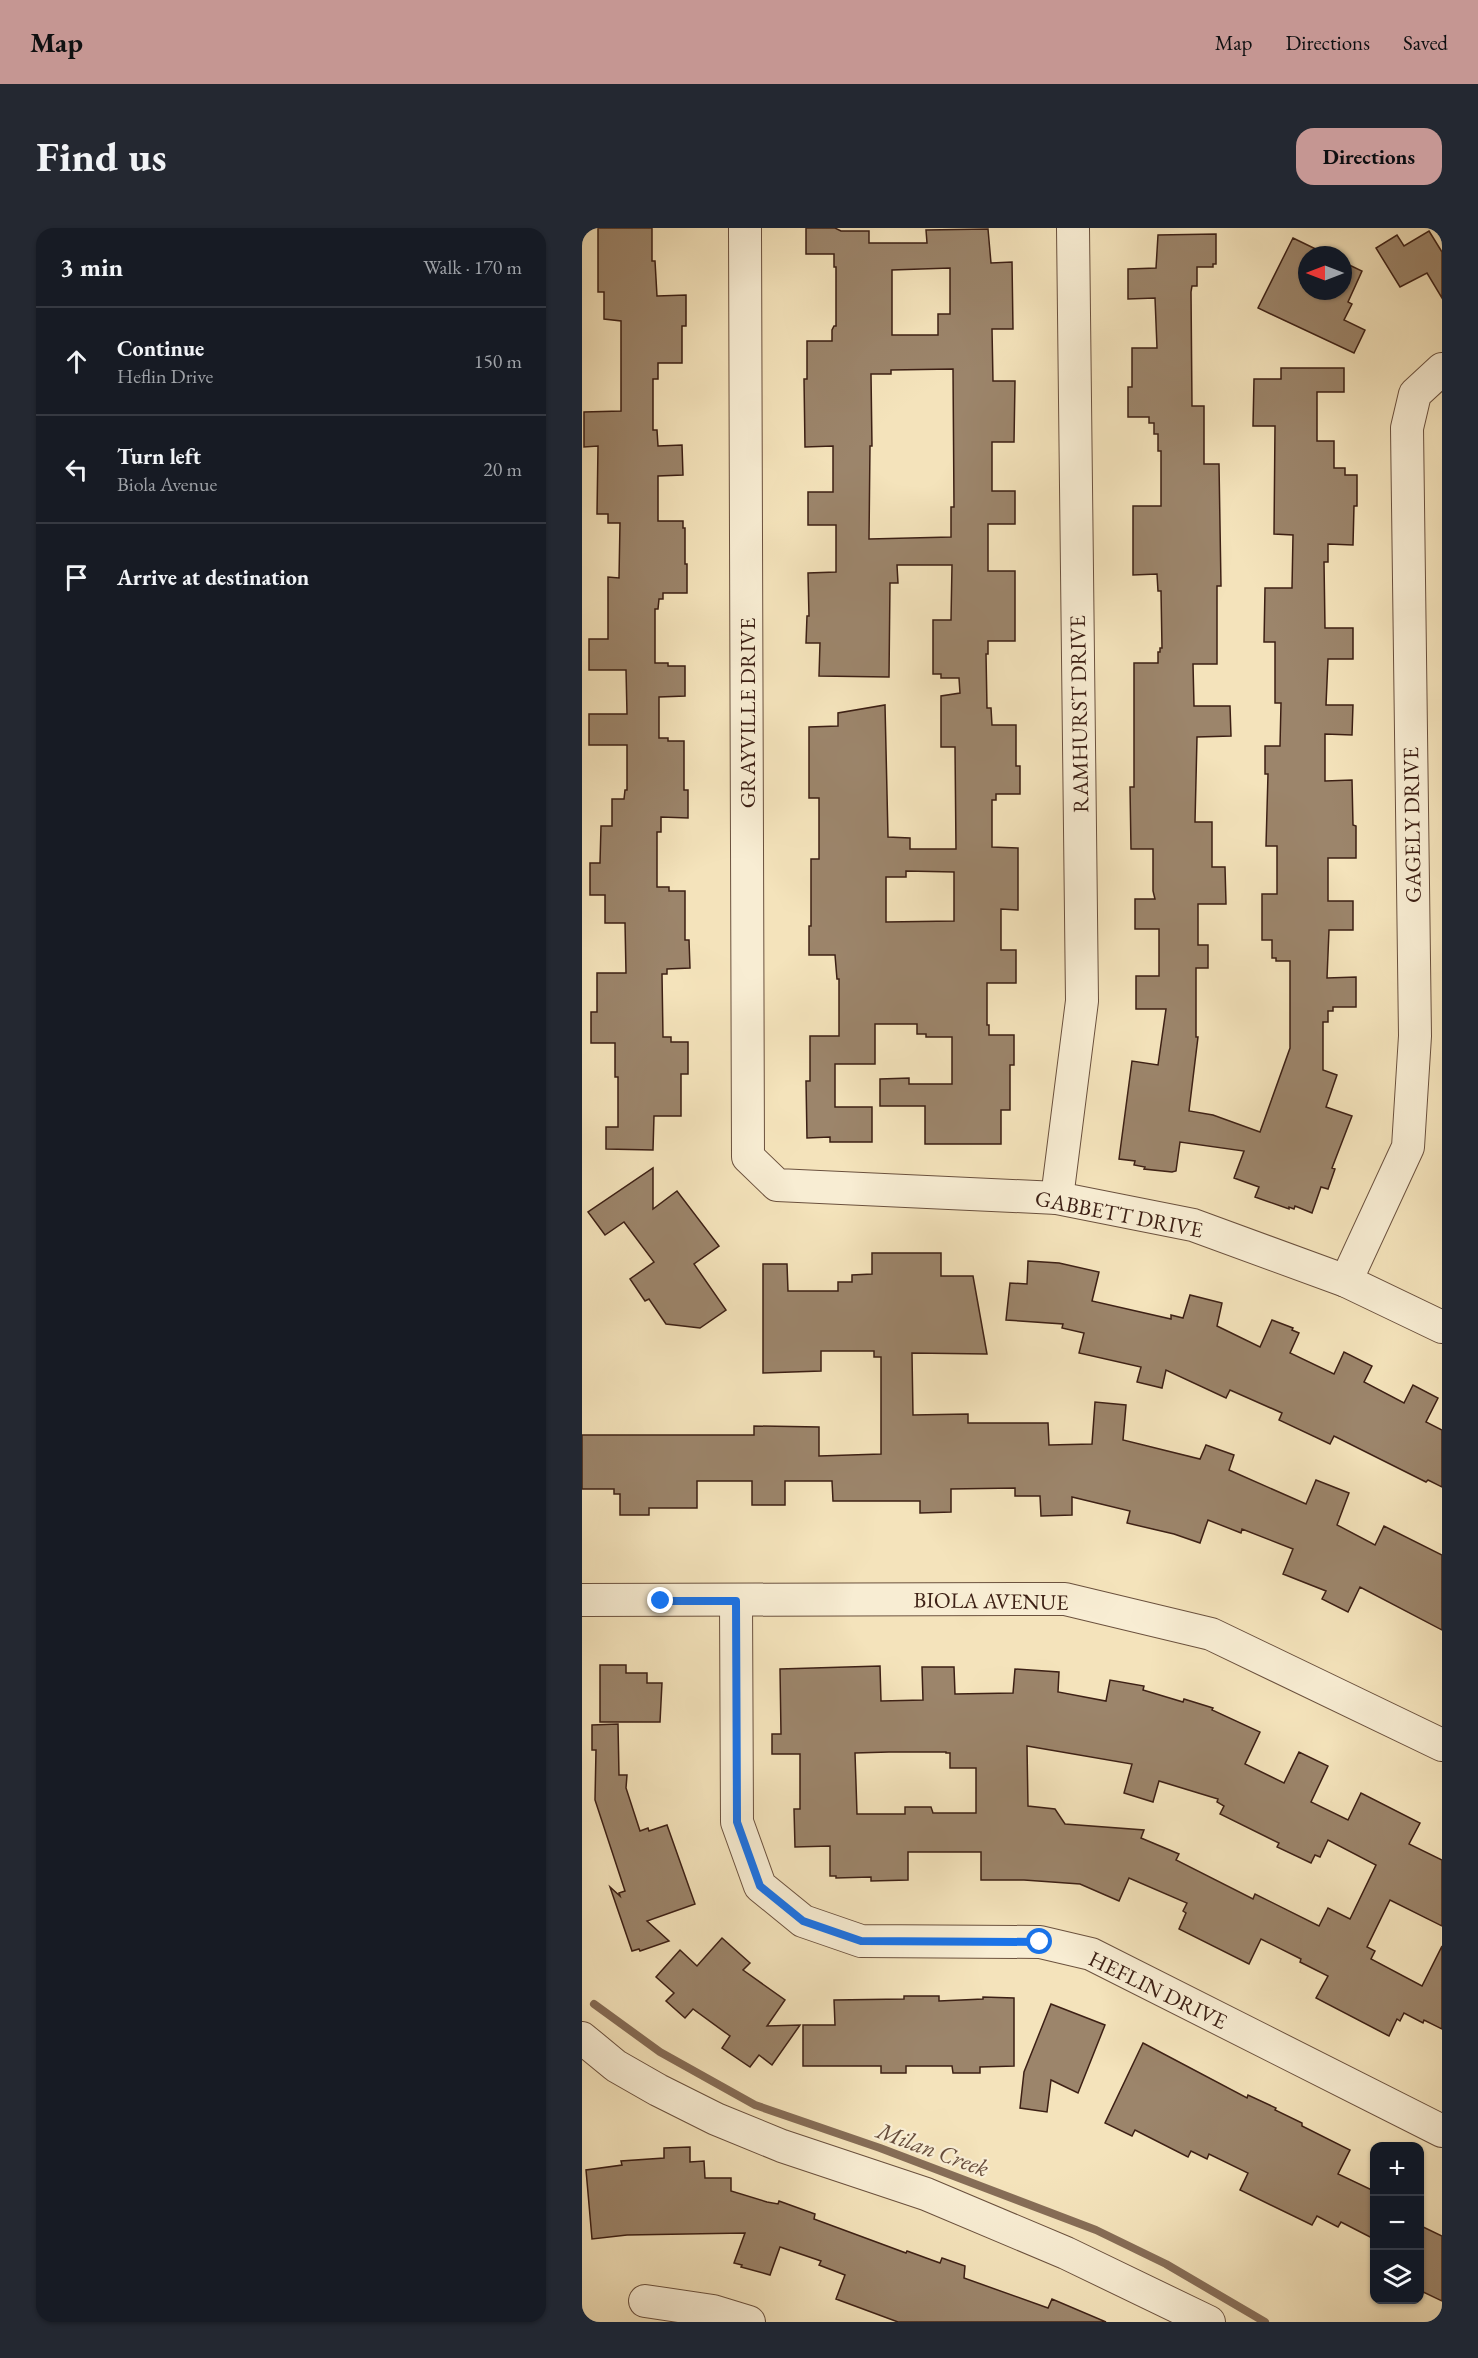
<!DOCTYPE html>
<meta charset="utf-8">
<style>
body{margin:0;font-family:"EB Garamond",serif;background:#242831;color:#f1f3f6}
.controls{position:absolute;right:18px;bottom:18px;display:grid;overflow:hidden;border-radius:12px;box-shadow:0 2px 4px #0004}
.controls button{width:54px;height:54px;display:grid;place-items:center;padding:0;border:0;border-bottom:2px solid #363941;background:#171b24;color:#f1f3f6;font:30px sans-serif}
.compass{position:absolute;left:716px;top:18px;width:54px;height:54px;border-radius:50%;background:#171b24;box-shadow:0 2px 4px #0004;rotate:270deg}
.stop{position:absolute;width:18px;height:18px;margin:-14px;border:4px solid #1a73e8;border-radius:50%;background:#fff}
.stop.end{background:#1a73e8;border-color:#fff;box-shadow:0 2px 6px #0008}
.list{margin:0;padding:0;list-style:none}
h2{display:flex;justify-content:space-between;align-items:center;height:78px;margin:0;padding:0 24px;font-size:26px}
h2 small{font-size:20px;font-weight:400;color:#9ea1a6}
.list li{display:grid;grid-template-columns:39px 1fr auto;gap:18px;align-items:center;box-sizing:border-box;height:108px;padding:0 24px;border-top:2px solid #363941}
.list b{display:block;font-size:22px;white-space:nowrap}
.list p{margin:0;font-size:20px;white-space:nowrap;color:#9ea1a6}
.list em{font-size:20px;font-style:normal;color:#9ea1a6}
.icon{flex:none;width:33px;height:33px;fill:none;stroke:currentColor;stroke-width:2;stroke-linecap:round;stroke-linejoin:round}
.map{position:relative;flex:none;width:860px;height:2094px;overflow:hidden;border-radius:18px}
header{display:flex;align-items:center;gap:36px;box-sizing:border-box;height:84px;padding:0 30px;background:#c59692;color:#111}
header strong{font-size:28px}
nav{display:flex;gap:33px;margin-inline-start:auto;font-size:21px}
.intro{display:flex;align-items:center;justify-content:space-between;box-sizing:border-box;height:144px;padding:0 36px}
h1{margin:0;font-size:42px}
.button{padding:15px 27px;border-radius:18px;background:#c59692;color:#111;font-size:21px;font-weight:700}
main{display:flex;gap:36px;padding:0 36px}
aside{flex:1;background:#171b24;border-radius:18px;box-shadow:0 2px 4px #0004}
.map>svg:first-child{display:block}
</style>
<header>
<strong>Map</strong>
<nav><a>Map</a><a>Directions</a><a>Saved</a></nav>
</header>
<div class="intro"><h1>Find us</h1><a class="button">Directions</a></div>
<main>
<aside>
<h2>3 min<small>Walk · 170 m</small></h2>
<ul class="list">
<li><svg class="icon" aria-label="ahead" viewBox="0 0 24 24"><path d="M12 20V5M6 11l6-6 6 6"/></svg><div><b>Continue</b><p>Heflin Drive</p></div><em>150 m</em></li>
<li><svg class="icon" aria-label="left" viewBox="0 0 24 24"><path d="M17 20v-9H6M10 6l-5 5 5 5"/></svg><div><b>Turn left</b><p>Biola Avenue</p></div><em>20 m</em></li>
<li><svg class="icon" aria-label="arrive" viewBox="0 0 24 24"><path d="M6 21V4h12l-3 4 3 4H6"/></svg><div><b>Arrive at destination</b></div></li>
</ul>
</aside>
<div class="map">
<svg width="860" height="2094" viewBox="0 0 860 2094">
<rect width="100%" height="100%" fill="#f4e3bb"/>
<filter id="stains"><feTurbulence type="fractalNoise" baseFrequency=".00333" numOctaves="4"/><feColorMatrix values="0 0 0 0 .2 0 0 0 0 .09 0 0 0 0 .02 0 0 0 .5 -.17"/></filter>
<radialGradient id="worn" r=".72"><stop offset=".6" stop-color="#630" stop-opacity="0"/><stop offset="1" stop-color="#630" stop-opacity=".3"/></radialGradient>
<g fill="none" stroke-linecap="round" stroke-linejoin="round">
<polyline stroke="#866d57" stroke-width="8" points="12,1776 78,1824 173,1877 298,1920 514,2002 584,2036 683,2094"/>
</g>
<g fill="#9c856b" stroke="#3d2015" stroke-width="1.5" fill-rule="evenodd">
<polygon points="16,0 70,0 70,33 73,33 75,68 104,67 104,98 100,98 100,135 76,135 76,151 71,151 71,202 75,202 76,218 100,217 101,247 76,248 76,293 101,293 101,300 103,300 103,336 105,336 105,365 81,365 81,371 77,371 76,381 73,381 73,435 86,435 86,438 103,438 103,468 77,469 77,510 86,510 86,513 102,513 102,562 106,562 106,590 79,589 79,604 75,604 75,659 87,659 87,663 103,663 103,712 107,712 108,740 85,741 85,746 80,746 81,809 89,809 89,814 106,814 106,846 99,846 99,888 72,888 71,922 24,921 24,899 36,899 36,849 33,849 33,815 9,815 9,784 15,784 15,745 44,745 43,695 23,695 23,667 8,667 8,635 18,635 19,598 30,598 30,571 42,571 43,562 45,562 45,517 7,517 7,486 45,486 44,442 7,442 7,411 26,411 26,349 37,350 38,295 26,295 26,286 15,286 16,218 2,219 2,184 39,183 39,93 22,91 22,64 16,64"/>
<path d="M 224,0 L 253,0 L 259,3 L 287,3 L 287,15 L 345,15 L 344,2 L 406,1 L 409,35 L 430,34 L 431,101 L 410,101 L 411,153 L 433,153 L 432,214 L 410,214 L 410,263 L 433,263 L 433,296 L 406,296 L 406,343 L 433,343 L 433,413 L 406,413 L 406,426 L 404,426 L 405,480 L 409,480 L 410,497 L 434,497 L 434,538 L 438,538 L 438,566 L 414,566 L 414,572 L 410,572 L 410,619 L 436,620 L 436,682 L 419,681 L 419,722 L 434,722 L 434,755 L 405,755 L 405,797 L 407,797 L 407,807 L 432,807 L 432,837 L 428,837 L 428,882 L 419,882 L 419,916 L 343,916 L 343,878 L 298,878 L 298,851 L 327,850 L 327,856 L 370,856 L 370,809 L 344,809 L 344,806 L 335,806 L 335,796 L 293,796 L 293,836 L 253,836 L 253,879 L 290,879 L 290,914 L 248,914 L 248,909 L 225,910 L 224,853 L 228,853 L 228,808 L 257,808 L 257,751 L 255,751 L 253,727 L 227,727 L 227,698 L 229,698 L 229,631 L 237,631 L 237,570 L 227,570 L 227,499 L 256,498 L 256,485 L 303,477 L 306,609 L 328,610 L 328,621 L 374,621 L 373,519 L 359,519 L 359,468 L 378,465 L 377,450 L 359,450 L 359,446 L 351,446 L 351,392 L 369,392 L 370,337 L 315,337 L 316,355 L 308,355 L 307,449 L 237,448 L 238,415 L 224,415 L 225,388 L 227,388 L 226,345 L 254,344 L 254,297 L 226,297 L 226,264 L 251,264 L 251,218 L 223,219 L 222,151 L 225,151 L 225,113 L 250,113 L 250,102 L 252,98 L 254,98 L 254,39 L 252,39 L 252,26 L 224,26 ZM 368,40 L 368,86 L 356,86 L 356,107 L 310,107 L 310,42 ZM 371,141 L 372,279 L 369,279 L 369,309 L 287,311 L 288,218 L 290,218 L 289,146 L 309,146 L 309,142 ZM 324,643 L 372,644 L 372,693 L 304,694 L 304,649 L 324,649 Z"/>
<polygon points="847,3 860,24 860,70 845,45 818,59 794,20 815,7 822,18"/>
<polygon points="634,6 634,36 631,36 631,39 615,39 615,58 610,58 609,64 610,178 622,178 622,236 637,236 639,358 635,358 635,436 611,436 612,478 648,478 649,508 615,509 613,594 630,594 630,639 643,639 644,676 616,676 616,717 626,717 626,740 614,740 614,809 616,809 607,883 631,887 678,904 708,820 708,733 694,733 694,730 690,730 690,712 680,712 680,666 695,666 695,618 684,618 686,546 683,546 683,518 698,518 699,475 693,475 693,414 682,414 683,360 710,360 711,307 692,306 693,198 671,198 672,151 699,151 699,140 762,140 762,164 735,164 735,213 752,213 752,240 763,240 763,247 775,247 775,278 772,278 771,317 746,316 746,334 742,334 743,400 771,400 771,431 746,431 744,477 771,477 770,507 743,506 743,553 770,552 771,597 774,598 774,630 746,630 746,673 771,673 771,702 747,702 745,750 774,749 774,779 751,779 751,783 746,783 746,794 741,794 741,842 755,847 744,879 770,888 750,940 753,941 746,961 739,959 730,985 713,978 712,981 707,979 707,981 673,969 677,959 652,950 662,923 598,914 594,943 590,944 562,941 563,939 552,937 553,933 537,931 550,833 576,837 584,781 554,781 554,748 577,748 577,701 553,701 553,671 573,671 571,663 571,621 549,621 548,559 552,559 552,435 576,435 576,424 578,424 578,420 580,420 579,363 576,363 575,346 551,347 551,278 579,278 579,223 576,223 576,206 572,206 572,195 567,195 567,189 546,189 546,159 550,159 550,120 575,120 573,70 546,71 546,41 574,40 576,7"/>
<polygon points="711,10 746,27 725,27 725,63 761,63 761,34 780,43 766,74 770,76 762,92 783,102 772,125 676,80"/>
<polygon points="71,940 71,981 95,963 137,1018 112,1036 144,1082 118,1100 84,1096 67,1071 63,1073 48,1051 72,1034 42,994 23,1007 6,984"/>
<polygon points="290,1025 359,1025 359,1048 391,1048 405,1126 330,1125 331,1187 386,1186 386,1195 466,1195 467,1217 510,1216 513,1174 544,1177 541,1212 618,1231 624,1217 652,1227 647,1242 724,1276 734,1252 767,1265 755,1297 793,1317 802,1298 860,1327 860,1402 778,1359 766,1384 740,1371 744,1363 701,1346 711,1321 660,1301 659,1305 626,1292 618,1315 592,1306 545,1295 548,1283 490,1269 490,1287 459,1288 458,1268 433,1268 433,1260 369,1261 369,1284 338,1285 338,1273 251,1273 250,1253 203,1253 203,1277 170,1277 170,1253 115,1253 115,1280 67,1280 67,1287 38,1287 38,1266 32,1266 32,1261 0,1261 0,1207 172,1207 172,1198 237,1199 237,1228 299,1226 299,1129 292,1129 292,1123 239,1123 239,1143 181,1145 181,1036 205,1036 206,1063 256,1063 256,1054 270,1054 270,1047 290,1046"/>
<polygon points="446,1033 477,1035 517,1044 510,1073 589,1091 589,1087 601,1090 608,1067 640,1075 635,1098 678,1119 690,1092 711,1100 710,1102 717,1105 708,1125 752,1146 762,1124 790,1138 782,1154 822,1175 831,1157 856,1170 844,1194 860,1202 860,1259 846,1252 844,1254 752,1208 748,1216 697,1192 700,1185 648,1162 644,1170 584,1142 580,1160 555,1154 559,1139 497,1125 502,1105 480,1100 481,1096 424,1092 428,1055 445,1056"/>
<polygon points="18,1437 44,1437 44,1445 65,1445 65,1455 80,1455 78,1494 18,1494"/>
<path d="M 298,1438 L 299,1473 L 341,1472 L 340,1439 L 372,1439 L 373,1466 L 431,1465 L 433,1441 L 477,1444 L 476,1464 L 524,1473 L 528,1452 L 562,1458 L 561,1462 L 601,1474 L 602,1471 L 631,1480 L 630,1482 L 678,1504 L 663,1536 L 702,1555 L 717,1524 L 746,1538 L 729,1574 L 766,1592 L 779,1565 L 838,1595 L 827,1616 L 860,1632 L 860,1698 L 808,1672 L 785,1719 L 793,1723 L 789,1731 L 840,1758 L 860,1718 L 860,1801 L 842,1792 L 841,1795 L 822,1785 L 818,1793 L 815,1791 L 807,1808 L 734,1770 L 746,1748 L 718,1734 L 719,1731 L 679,1711 L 667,1736 L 597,1701 L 604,1685 L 601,1683 L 605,1675 L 547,1650 L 537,1673 L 498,1656 L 442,1652 L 399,1652 L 399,1624 L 326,1624 L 326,1652 L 289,1653 L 289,1649 L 254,1650 L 254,1648 L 248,1648 L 248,1618 L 213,1619 L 212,1581 L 218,1581 L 218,1526 L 190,1526 L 190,1506 L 199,1506 L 198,1441 ZM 445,1518 L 550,1536 L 542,1565 L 571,1574 L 577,1553 L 636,1571 L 635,1574 L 642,1578 L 638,1586 L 697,1615 L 695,1619 L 729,1635 L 733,1627 L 738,1629 L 746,1612 L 794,1637 L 768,1691 L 746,1680 L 737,1698 L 673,1666 L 671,1671 L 594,1632 L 597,1626 L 559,1610 L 562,1602 L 483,1596 L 473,1581 L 446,1578 ZM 307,1524 L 364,1524 L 364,1525 L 368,1525 L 368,1540 L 394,1540 L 394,1585 L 351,1585 L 349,1579 L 323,1579 L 323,1586 L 275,1586 L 273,1525 Z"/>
<polygon points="36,1496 37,1547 45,1547 44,1560 58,1603 66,1600 67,1603 85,1597 113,1676 65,1693 87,1713 58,1723 57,1721 50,1723 28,1659 38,1668 37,1665 43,1663 13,1572 14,1522 10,1522 10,1497"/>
<polygon points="140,1710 168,1735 161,1742 203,1772 185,1798 218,1797 190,1837 177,1827 168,1839 140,1820 148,1808 111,1781 103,1790 84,1773 92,1765 74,1749 98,1722 115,1738"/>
<polygon points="322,1768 357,1768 357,1773 401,1771 401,1769 432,1770 432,1838 398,1839 398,1845 371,1845 370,1838 324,1838 324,1845 299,1845 299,1838 221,1838 221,1797 253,1797 252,1772 322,1771"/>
<polygon points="469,1776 523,1797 496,1865 469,1852 465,1884 438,1880 442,1844"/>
<polygon points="561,1815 665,1870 666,1867 694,1880 693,1882 720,1895 720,1898 768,1922 756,1946 792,1963 792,2011 759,1994 756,1999 735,1988 730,1997 658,1962 666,1945 627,1926 625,1931 609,1923 606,1929 553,1902 550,1908 523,1895"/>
<polygon points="108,1919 108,1934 122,1933 123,1950 149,1950 149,1963 185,1974 196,1976 197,1973 233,1986 232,1991 324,2025 325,2023 358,2035 360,2030 383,2038 382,2050 466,2080 470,2071 524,2094 316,2094 254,2071 263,2047 237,2037 239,2033 198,2019 188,2047 159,2039 160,2037 152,2035 163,2005 45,2007 10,2011 4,1942 40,1937 39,1933 82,1930 82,1920"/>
<polygon points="837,1997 860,2008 860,2073 837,2062"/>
</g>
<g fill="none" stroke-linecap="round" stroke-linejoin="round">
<g stroke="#6b513e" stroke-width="34">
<g id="minor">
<polyline points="163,0 166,929 195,957 475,970 611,997 764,1053 860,1099"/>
<polyline points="475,970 500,773 491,0"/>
<polyline points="764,1053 826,919 833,808 825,200 833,166 860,141"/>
<polyline points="0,1372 483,1371 629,1406 860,1517"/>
<polyline points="154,1373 155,1594 178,1658 221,1693 279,1713 458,1714 509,1726 860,1903"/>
<polyline points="0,1810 34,1838 76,1862 134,1891 200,1918 344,1966 484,2025 627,2094"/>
<polyline points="63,2073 131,2083 167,2094"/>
</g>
</g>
<use href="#minor" stroke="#f8edd3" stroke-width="32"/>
</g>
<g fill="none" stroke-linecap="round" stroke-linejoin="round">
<polyline stroke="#1a73e8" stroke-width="8" points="79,1373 154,1373 155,1594 178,1658 221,1693 279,1713 458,1714"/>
</g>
<g text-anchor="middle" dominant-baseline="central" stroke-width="4.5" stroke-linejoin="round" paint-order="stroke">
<g font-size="22" fill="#3d2015" stroke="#f8edd3">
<text transform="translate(165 485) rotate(-90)">GRAYVILLE DRIVE</text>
<text transform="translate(497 486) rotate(-91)">RAMHURST DRIVE</text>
<text transform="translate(830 597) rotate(-91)">GAGELY DRIVE</text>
<text transform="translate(537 986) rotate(11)">GABBETT DRIVE</text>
<text transform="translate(409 1373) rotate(1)">BIOLA AVENUE</text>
<text transform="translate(576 1762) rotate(26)">HEFLIN DRIVE</text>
</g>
<g font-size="24" font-style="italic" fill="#674d3c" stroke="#f8edd3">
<text transform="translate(351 1921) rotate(20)">Milan Creek</text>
</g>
</g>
<rect width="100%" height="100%" filter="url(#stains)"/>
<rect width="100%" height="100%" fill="url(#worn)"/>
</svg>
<div class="controls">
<button>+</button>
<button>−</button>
<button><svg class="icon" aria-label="layers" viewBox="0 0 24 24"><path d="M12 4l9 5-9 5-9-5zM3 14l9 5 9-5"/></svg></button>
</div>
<svg class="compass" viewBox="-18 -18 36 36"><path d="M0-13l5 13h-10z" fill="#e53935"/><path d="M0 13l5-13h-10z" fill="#9ea1a6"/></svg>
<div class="stop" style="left:458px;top:1714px"></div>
<div class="stop end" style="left:79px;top:1373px"></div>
</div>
</main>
